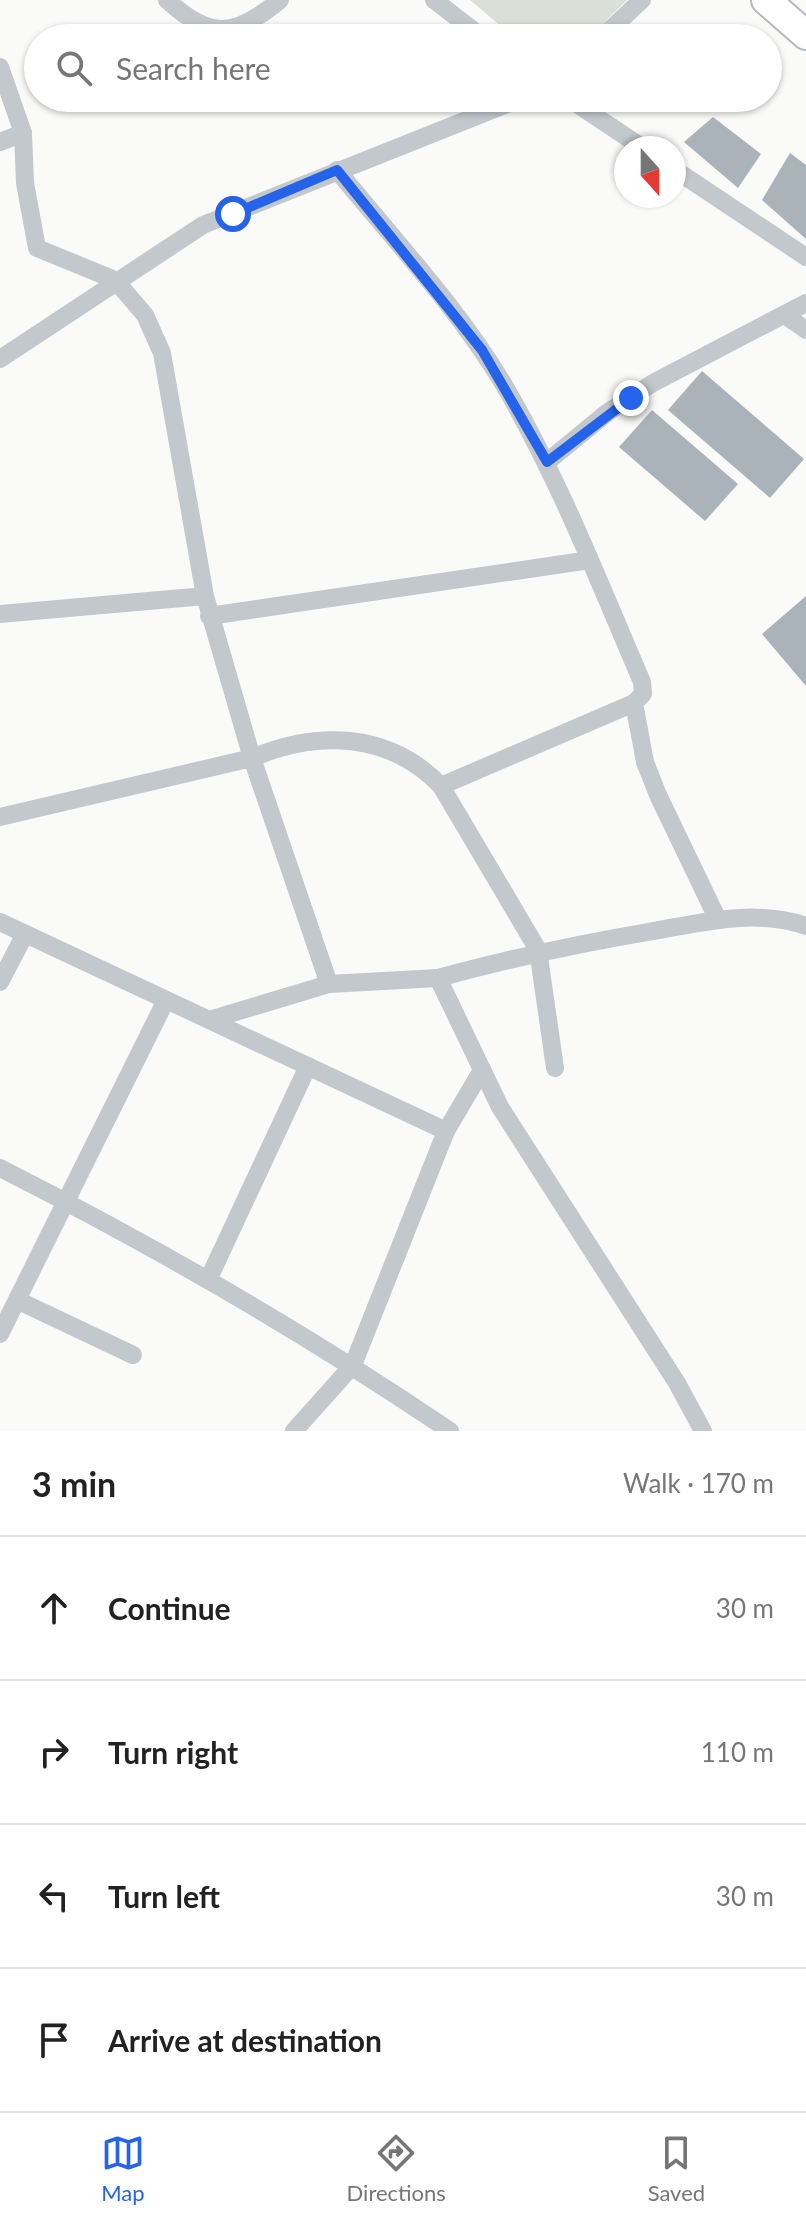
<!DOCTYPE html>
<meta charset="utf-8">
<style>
body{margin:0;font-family:Lato,sans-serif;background:#f2f2f2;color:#222}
.compass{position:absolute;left:614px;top:136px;width:72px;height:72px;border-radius:50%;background:#fff;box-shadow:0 2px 6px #0004;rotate:159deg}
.stop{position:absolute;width:24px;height:24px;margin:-18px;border:6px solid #2563eb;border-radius:50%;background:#fff}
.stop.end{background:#2563eb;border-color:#fff;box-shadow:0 2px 8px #0008}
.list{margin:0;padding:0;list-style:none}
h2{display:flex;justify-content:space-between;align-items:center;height:104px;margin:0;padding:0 32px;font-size:34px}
h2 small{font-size:26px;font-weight:400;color:#767676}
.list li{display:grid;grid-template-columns:52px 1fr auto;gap:24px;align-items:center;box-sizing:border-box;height:144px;padding:0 32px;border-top:2px solid #e0e0e0}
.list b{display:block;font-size:30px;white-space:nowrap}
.list em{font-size:26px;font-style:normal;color:#767676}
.icon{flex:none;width:44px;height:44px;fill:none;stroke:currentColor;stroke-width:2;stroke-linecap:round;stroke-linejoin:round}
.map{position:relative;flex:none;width:806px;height:1431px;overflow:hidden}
.search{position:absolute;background:#fff;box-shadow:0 2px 6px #0004;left:24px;right:24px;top:24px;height:88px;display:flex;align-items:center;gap:20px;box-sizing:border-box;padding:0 28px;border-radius:44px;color:#767676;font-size:30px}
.sheet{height:680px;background:#fff}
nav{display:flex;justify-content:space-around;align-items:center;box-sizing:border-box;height:112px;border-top:2px solid #e0e0e0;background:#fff;font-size:22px;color:#767676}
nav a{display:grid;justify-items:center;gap:4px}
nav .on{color:#2563eb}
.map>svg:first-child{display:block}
</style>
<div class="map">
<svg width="806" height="1431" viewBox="0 0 806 1431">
<rect width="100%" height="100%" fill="#fafaf8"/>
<polygon fill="#dadfd7" points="470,0 627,0 588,38 515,38"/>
<g fill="#aab3b9">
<polygon points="713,117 761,154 738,188 684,142"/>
<polygon points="790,153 806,165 806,239 762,200"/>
<polygon points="702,371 804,459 770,498 668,410"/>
<polygon points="652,410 738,484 705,521 619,447"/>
<polygon points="806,596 806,686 762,634"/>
</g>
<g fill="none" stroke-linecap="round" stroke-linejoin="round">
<g stroke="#b5babe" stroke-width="32">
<polyline id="primary" points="766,0 806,35"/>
</g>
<g stroke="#c3c8cc" stroke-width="18">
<path d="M 167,0 C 210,40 235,37 280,0"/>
<polyline points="434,0 483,38"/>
<polyline points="601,38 642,0"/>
<polyline points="0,67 23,133 0,142"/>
<polyline points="568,98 643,148"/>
<polyline points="23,133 25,183 37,248 115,280 145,315 162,353 205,596"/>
<polyline points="674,169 806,257"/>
<path d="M 337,170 C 393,239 458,308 504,385 C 559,479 599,582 642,682 L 643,694 L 634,703 L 441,786"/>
<polyline points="786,316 806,330"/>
<polyline points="0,359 203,225 522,98"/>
<polyline points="547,462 608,412 653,383 806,303"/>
<path d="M 0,614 L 205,596 L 252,758 C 318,730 389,732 441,786 L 538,950 L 555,1068"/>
<polyline points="209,616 590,560"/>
<polyline points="634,703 645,762 658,795 718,920"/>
<polyline points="0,817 252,758 329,984"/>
<polyline points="0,922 446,1131 353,1365 294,1431"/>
<path d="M 438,978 C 508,959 577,944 648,932 C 701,923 753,908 806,926"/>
<polyline points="0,982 25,934"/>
<polyline points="209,1020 329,984 438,978 500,1107 677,1383 703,1431"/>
<polyline points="446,1131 482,1070"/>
<path d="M 0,1168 C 158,1248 304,1332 450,1431"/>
<polyline points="209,1278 308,1066"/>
<polyline points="17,1300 133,1355"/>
<polyline points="0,1334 166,1000"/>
</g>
<use href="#primary" stroke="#fff" stroke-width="28"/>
</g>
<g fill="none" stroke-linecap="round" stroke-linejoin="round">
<polyline stroke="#2563eb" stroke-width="10" points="233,214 337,170 482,350 547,462 631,398"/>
</g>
</svg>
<svg class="compass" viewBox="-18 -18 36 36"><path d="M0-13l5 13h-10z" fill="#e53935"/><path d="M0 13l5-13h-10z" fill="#767676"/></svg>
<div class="stop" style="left:233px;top:214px"></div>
<div class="stop end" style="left:631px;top:398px"></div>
<div class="search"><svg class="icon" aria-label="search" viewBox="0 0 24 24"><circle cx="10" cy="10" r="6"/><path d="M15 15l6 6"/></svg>Search here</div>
</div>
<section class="sheet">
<h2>3 min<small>Walk · 170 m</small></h2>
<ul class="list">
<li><svg class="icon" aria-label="ahead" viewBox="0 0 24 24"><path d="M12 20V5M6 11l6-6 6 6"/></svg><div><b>Continue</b></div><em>30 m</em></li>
<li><svg class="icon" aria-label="right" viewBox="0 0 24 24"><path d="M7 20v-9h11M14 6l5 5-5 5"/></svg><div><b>Turn right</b></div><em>110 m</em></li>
<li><svg class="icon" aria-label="left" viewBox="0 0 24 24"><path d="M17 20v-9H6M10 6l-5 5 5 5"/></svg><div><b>Turn left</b></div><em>30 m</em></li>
<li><svg class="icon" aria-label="arrive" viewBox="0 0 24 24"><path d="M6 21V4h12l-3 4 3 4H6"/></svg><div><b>Arrive at destination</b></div></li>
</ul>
</section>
<nav>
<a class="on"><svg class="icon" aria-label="map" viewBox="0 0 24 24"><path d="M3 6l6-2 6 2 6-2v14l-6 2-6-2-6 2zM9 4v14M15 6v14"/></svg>Map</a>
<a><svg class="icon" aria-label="directions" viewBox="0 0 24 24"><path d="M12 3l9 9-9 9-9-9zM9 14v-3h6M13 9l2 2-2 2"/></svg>Directions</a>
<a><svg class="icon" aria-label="saved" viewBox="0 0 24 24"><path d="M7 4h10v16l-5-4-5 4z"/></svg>Saved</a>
</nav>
